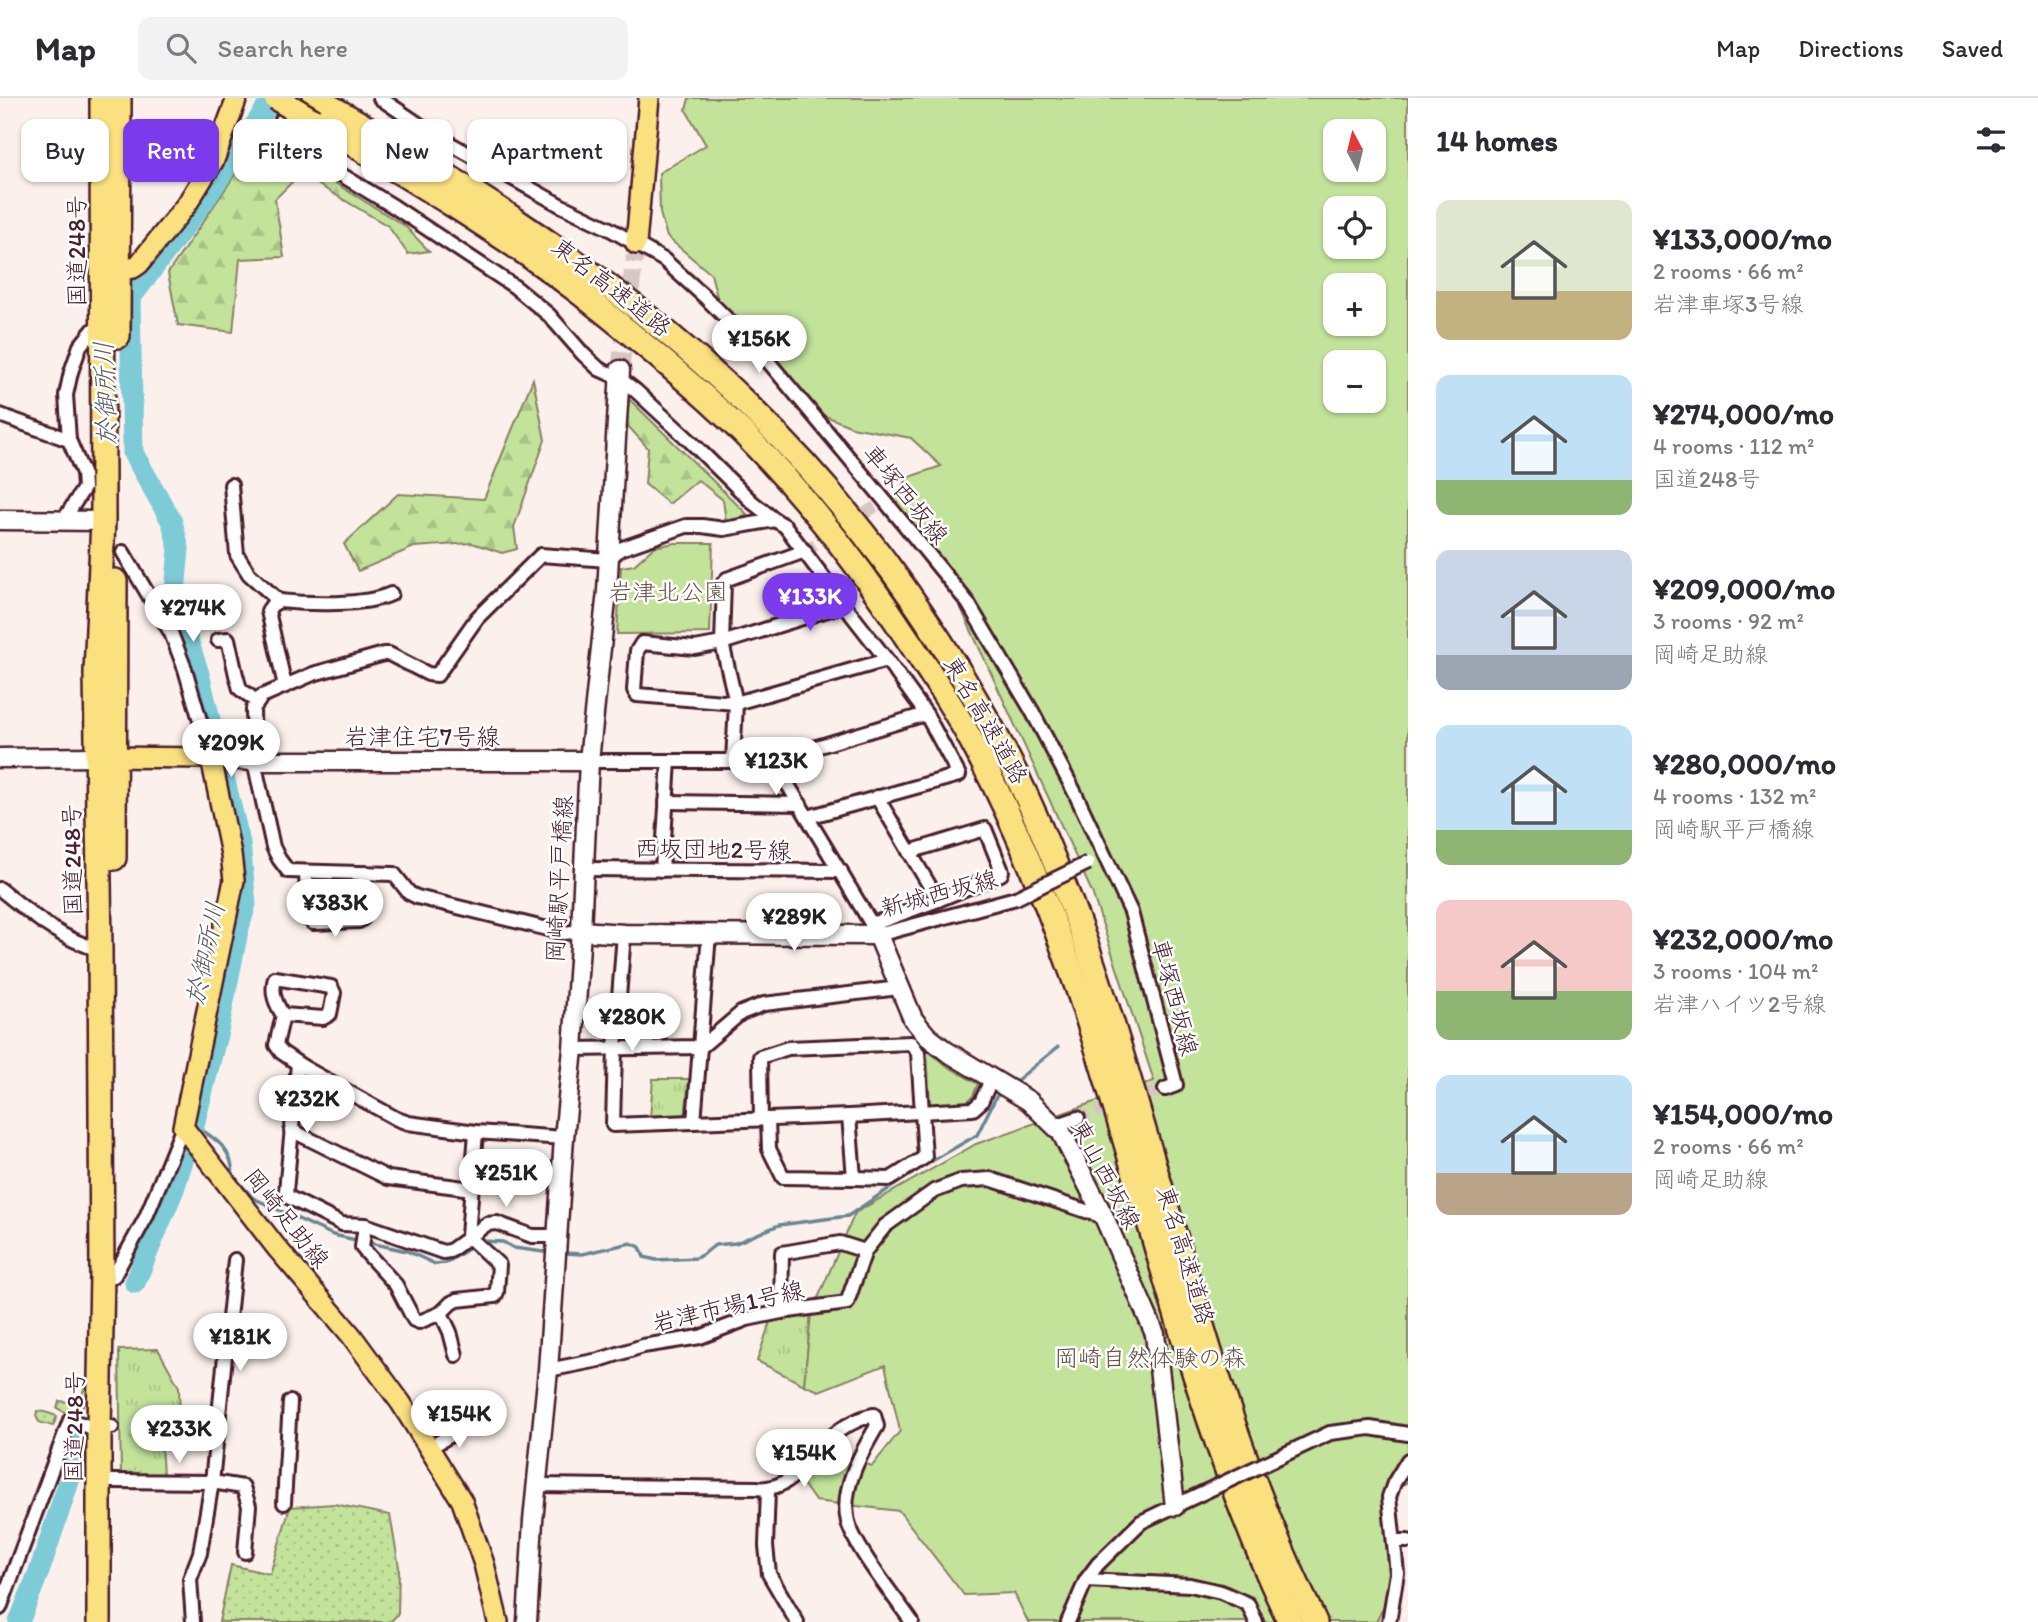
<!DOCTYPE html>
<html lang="en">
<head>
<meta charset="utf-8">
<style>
	body { margin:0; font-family:Itim,"Klee One",sans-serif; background:#f2f2f3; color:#2b2b33; height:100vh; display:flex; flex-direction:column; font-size:26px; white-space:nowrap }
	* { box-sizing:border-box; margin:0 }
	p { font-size:23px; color:#7c7c81 }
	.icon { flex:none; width:38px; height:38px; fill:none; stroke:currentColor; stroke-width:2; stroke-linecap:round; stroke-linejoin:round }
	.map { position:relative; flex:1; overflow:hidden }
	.details { display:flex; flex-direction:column; background:#fff; width:630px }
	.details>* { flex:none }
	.banner { position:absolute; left:21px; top:21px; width:665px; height:63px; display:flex; gap:14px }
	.needle { width:46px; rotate:353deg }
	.buttons { position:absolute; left:1323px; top:21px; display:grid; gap:14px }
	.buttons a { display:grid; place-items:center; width:63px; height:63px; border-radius:14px; background:#fff; box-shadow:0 2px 5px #0004; font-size:35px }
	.price { position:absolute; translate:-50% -60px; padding:0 16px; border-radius:24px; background:#fff; color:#222; font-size:23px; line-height:46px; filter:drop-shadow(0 2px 4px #0008) }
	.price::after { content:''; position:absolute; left:50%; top:42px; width:21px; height:16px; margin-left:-10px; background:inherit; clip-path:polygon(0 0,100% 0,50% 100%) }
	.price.active { background:#7c3aed; color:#fff }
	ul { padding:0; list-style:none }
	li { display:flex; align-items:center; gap:21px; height:175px; padding:0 28px }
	li span { display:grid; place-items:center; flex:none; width:196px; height:140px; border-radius:14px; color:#555 }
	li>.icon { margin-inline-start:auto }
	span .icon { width:84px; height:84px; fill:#fffc; stroke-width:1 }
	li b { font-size:30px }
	h2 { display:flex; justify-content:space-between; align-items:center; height:84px; padding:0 28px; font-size:30px }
	.pill { padding:0 24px; border-radius:14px; background:#fff; box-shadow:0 2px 5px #0004; font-size:24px; line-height:63px }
	.pill.active { background:#7c3aed; color:#fff }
	header { display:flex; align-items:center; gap:42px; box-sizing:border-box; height:98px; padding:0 35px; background:#fff; border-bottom:2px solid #e1e1e2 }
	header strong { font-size:33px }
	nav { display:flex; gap:38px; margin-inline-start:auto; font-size:24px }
	.search { width:490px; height:63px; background:#f2f2f3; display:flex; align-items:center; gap:18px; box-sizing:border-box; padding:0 24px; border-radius:14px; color:#7c7c81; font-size:26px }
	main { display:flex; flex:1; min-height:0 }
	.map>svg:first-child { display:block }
	.grass { fill:url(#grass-tufts); stroke:#868163; stroke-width:2 }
	.forest { fill:url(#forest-firs); stroke:#868163; stroke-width:2 }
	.park { fill:#c3e39b; stroke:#868163; stroke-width:2; fill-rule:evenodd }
	.garden { fill:url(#garden-dots); stroke:#868163; stroke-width:2 }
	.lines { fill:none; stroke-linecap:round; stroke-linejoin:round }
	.stream { stroke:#678692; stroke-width:3.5 }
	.river { stroke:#7bcbd7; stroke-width:21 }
	.street-tunnel { stroke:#d8c6c5; stroke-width:12; stroke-dasharray:12 6; stroke-linecap:butt }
	.secondary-tunnel { stroke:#d8c6c5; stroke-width:18; stroke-dasharray:18 9; stroke-linecap:butt }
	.street-casing { stroke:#4a1f2b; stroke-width:18 }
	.secondary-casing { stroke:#4a1f2b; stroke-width:23 }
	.primary-casing { stroke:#4a1f2b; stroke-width:24 }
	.highway-casing { stroke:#4a1f2b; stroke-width:28 }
	.street { stroke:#fff; stroke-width:12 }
	.secondary { stroke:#fff; stroke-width:18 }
	.primary { stroke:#fbe080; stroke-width:19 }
	.highway { stroke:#fbe080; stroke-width:23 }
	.street-bridge-casing { stroke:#4a1f2b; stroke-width:18; stroke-linecap:butt }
	.highway-bridge-casing { stroke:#4a1f2b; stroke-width:28; stroke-linecap:butt }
	.street-bridge { stroke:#fff; stroke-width:12 }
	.highway-bridge { stroke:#fbe080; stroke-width:23 }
	.labels { text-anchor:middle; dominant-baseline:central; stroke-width:5; stroke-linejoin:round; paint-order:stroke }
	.street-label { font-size:24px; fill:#4a1f2b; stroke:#fff }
	.park-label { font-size:24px; fill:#685047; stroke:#fff }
	.water-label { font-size:26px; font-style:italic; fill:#5b5b67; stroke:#fff }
</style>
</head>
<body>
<header>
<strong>Map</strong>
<div class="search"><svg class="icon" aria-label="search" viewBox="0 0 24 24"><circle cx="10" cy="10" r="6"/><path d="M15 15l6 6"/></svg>Search here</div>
<nav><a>Map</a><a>Directions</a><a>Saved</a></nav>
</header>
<main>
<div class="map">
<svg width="1408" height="1524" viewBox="0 0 1408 1524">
	<defs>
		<pattern id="grass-tufts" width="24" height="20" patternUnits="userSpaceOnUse" patternTransform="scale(1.75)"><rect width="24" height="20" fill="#c3e39b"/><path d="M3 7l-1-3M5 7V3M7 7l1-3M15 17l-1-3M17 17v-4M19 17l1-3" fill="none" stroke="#a9c286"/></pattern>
		<pattern id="forest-firs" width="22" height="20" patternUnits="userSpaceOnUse" patternTransform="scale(1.75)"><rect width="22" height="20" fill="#c3e39b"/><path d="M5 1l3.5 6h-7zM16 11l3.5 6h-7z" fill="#a9c286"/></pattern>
		<pattern id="garden-dots" width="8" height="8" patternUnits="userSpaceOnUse" patternTransform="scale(1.75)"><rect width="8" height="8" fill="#c3e39b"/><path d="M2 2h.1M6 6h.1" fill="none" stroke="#a9c286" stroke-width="1.8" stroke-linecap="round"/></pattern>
	</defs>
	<rect width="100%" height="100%" fill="#fbf0ec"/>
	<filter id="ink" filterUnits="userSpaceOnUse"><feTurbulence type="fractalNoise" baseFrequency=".0143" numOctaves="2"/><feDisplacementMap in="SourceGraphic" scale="14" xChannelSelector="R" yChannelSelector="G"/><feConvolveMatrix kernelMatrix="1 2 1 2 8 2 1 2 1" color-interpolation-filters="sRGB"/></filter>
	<g filter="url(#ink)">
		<!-- grass -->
		<g class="grass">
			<path d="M 653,981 L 689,981 L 685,1020 L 650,1021 Z"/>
			<path d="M 811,1216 L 804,1287 L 757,1263 L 770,1224 Z"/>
			<path d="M 158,1251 L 179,1289 L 180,1321 L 160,1325 L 163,1378 L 121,1377 L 119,1252 Z"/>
		</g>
		<!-- forest -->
		<g class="forest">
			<path d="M 258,43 L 294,60 L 405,128 L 429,153 L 408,156 L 388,128 L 300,76 L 275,101 L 284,159 L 240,161 L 233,234 L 178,227 L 168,175 Z"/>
			<path d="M 533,281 L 545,342 L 514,429 L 517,451 L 502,455 L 472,445 L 414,449 L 358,473 L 344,446 L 398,396 L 484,401 Z"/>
			<path d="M 629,301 L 748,417 L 726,424 L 723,402 L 698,382 L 669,406 L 645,386 L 648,350 L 627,327 Z"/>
		</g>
		<!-- park -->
		<g class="park">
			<path d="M 689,0 L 1408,0 L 1408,1384 L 1395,1390 L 1401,1475 L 1376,1524 L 1028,1524 L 1014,1495 L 964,1497 L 899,1413 L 815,1403 L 796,1376 L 822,1351 L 872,1368 L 900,1333 L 885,1267 L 819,1293 L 804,1287 L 811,1216 L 855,1115 L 976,1046 L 1154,983 L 1092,794 L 947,480 L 887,410 L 909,379 L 941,368 L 911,340 L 852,329 L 811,312 L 762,267 L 723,221 L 711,176 L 667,139 L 660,115 L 659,75 L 706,47 L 686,12 ZM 1335,33 L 1374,33 L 1374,72 L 1335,72 ZM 1335,110 L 1374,110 L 1374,149 L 1335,149 ZM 1335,187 L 1374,187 L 1374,226 L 1335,226 ZM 1335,264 L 1374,264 L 1374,303 L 1335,303 Z"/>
			<path d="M 675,445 L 713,445 L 710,535 L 617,536 L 621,469 L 634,467 L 654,449 Z"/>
			<path d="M 927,952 L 947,968 L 978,986 L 973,998 L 966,1005 L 930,1007 Z"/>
		</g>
		<!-- garden -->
		<g class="garden">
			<path d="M 90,1274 L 89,1292 L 81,1313 L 66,1315 L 57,1310 L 59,1303 L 79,1305 Z"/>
			<path d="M 37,1313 L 45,1314 L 57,1318 L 53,1328 L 39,1324 L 36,1318 Z"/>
			<path d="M 334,1406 L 390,1417 L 399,1469 L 398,1516 L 390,1524 L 219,1524 L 231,1467 L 270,1476 L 290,1409 Z"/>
		</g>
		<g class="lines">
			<!-- stream -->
			<g class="stream">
				<path d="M 1011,987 L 1058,949"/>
				<path d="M 194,1027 C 215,1040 233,1051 233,1078 L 253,1100 L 333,1137 L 407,1153 L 435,1166 L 446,1165 L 481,1143 L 503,1144 L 514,1150 L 551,1155"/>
				<path d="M 563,1155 L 582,1156 L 631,1145 L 640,1149 L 644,1159 L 656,1162 L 696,1160 L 705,1155 L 715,1147 L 736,1145 L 779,1127 L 848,1118 L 920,1070 L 977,1037 L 996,999 L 1002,994"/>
			</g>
			<!-- river -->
			<g class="river">
				<path d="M 135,1185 L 174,1091 L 194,1027 L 218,933 L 238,833 L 246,806 L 240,745 L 199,576 L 181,521 L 175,493 L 179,451 L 172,424 L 133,355 L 130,201 L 206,100 L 273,0"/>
				<path d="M 19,1524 L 40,1471 L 84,1338"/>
			</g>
			<!-- street-tunnel -->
			<g class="street-tunnel">
				<path d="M 850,425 L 878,407"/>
				<path d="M 805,453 L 834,435"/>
				<path d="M 1078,1020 L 1165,991"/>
			</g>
			<!-- secondary-tunnel -->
			<path class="secondary-tunnel" d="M 620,272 L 635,158"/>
			<!-- street casing -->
			<g class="street-casing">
				<g id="street">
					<path d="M 380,0 L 433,36 L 560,107 L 608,130 L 664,162 L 705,199 L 762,256 L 885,403 L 968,505 L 1032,613 L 1075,695 L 1131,814 L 1176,987 L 1165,991"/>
					<path d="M 291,6 L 282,22 L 282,41 L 393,108 L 515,189 L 549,217 L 583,256 L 599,271 L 619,280 L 636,293 L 688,341 L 752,404 L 775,422"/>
					<path d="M 0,317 L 69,342"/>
					<path d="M 231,387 L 237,457 L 249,476 L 279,503 L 272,507 L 268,513 L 285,588"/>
					<path d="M 63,423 L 84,390 L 83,375 L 69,342 L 66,297 L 71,274 L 80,248 L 94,231"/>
					<path d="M 123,454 L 171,535 L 185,571 L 211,660"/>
					<path d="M 279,503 C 308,506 365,508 391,496"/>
					<path d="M 218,542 L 228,541 L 236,577 L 240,591 L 258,604"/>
					<path d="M 773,662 L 878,837 L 1016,800"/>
					<path d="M 589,663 L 733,663 L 773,662 L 926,616"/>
					<path d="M 733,663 L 736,605 L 722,545 L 724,484 L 727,481 L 805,453"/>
					<path d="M 666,704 L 800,706"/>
					<path d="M 808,719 L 959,677 L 926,616 L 887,562 L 844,507 L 722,545 L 695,550 L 642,545 L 637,553 L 634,592 L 637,597 L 736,605 L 887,562"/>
					<path d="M 909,754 L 985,731 L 1002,773 L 1001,776 L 938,802"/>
					<path d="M 584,771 L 841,773"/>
					<path d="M 662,772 L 669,663"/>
					<path d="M 306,775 L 308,820 L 313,825 L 359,823 L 363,820 L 365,775"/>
					<path d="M 0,791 C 34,818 58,840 100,852"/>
					<path d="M 873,826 L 938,802 L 877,699"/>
					<path d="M 581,833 L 564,835 L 417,799 L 409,795 L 394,776 L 288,773 L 279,761 L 273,749 L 254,663 L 253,611 L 262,598 L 313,576 L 384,556 L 389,556 L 428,576 L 437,577 L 477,520 L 541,457 L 608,462 L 620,451 L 686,428 L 702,428 L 724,431 L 775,422 L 785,428 L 844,507"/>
					<path d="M 624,836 L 615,950 L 613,1027 L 849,1018 L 973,1011 L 981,1004 L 992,980"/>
					<path d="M 283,917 L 323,920 L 330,916 L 334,895 L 331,889 L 275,880 C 271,894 275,905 283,917 L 276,947 L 281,954 L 303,969"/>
					<path d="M 573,951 L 701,949 L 741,915 L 764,906 L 899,890"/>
					<path d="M 761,1021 L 760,959 L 788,950 L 911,945 L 918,955 L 925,1059 L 890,1081 L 854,1080 L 849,1018"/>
					<path d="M 768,1021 L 769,1051 L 783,1079 L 854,1080"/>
					<path d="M 694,1024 L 709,836"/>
					<path d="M 1055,1028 L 1078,1020"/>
					<path d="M 291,1032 L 388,1080 L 472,1091"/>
					<path d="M 365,1127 L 362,1149 L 364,1152 L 396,1187 L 414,1222 L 419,1224 L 441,1215 L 451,1205 L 457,1202 L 495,1198 L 497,1194 L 499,1167 L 468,1138"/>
					<path d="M 468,1138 L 476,1034"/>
					<path d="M 557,1138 L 532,1138 L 497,1125 L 487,1126 L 450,1153 L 443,1154 L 365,1127 L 342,1126 L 288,1099 L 286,1093 L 298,966 L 397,1021 L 408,1025 L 476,1034 L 564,1040"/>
					<path d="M 114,1178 L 146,1119 L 183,1029"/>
					<path d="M 781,1214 L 782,1155 L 840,1145 L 865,1153"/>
					<path d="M 441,1215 L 450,1234 L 456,1257"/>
					<path d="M 548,1272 L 599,1262 L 643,1248 L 700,1239 L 747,1221 L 781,1214 L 847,1205 L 865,1153 L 885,1128 L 934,1093 L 961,1083 L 990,1081 L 1104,1119"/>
					<path d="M 429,1350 L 449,1338 L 452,1316 L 465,1315"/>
					<path d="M 1279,1359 L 1330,1335 L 1370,1330 L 1408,1336"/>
					<path d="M 112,1383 L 212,1384 L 243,1389 L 249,1408 L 245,1454"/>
					<path d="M 538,1387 L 756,1390 C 792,1395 811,1356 835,1336 C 844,1328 862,1319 874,1317 L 877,1328 C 861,1355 840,1391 848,1424 C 856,1452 894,1498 912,1524"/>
					<path d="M 768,1392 L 766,1448 L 769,1476 L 797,1524"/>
					<path d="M 284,1405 L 290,1304"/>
					<path d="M 1394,1443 L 1408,1443"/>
					<path d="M 1086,1482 L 1190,1487 L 1221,1494 L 1248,1506 L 1256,1524"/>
					<path d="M 0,1510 L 70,1322 L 93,1330 L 112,1329"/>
					<path d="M 193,1524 L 190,1481 L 200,1455 L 212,1384 L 235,1162"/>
					<path d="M 1068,1524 L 1086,1482 L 1098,1466 L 1141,1424 L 1215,1389"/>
					<path d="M 1389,1524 L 1397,1475 L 1389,1399 L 1394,1385 L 1408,1362"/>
				</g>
			</g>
			<!-- secondary casing -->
			<g class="secondary-casing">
				<g id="secondary">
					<path d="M 0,422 L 103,423"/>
					<path d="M 0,660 L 97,659"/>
					<path d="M 211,660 L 254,663 L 589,663"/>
					<path d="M 581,833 L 624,836 L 878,837 L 913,921 L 927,938 L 946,953 L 1029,1003 L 1061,1034 L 1104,1119 L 1155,1236 L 1175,1408"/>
					<path d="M 527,1524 L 533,1423 L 548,1272 L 564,1040 L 573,951 L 581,833 L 589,663 L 607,493 L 620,272"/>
				</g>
			</g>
			<!-- primary casing -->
			<g class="primary-casing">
				<g id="primary">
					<path d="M 636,146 L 649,0"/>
					<path d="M 105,174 L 133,170 L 139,166 L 187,106 L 214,62 L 237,0"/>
					<path d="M 100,659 L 211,660 L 231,756 L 234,782 L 183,1029 L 276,1149 L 351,1237 L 401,1305 L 462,1403 L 484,1466 L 498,1524"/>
				</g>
			</g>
			<!-- highway casing -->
			<g class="highway-casing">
				<g id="highway">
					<path d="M 315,0 C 450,76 583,160 699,262 C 818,366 917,493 993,632 C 1028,695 1056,764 1081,832 C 1110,912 1133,995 1157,1077 C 1190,1187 1222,1304 1265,1411 C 1280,1449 1297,1487 1315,1524"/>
					<path d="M 314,23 C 405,77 497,131 580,195 C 636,239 692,285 743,335 C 806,398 862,471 911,546 C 935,582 959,618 979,657 C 1018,731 1049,809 1077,889 C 1149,1100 1193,1322 1290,1524"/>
					<path d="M 118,238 L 119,0"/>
					<path d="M 114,760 L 115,483"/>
					<path d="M 99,1524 L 99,1330 L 102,1176 L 100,852 L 96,574 L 103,423 L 102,0"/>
				</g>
			</g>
			<!-- street -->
			<use href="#street" class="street"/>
			<!-- secondary -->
			<use href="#secondary" class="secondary"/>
			<!-- primary -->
			<use href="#primary" class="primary"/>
			<!-- highway -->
			<use href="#highway" class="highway"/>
			<!-- street-bridge casing -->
			<g class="street-bridge-casing">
				<g id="street-bridge">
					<path d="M 1016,800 L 1088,765"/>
					<path d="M 1215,1389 L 1279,1359"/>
				</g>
			</g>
			<!-- highway-bridge casing -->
			<g class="highway-bridge-casing">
				<path id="highway-bridge" d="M 276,0 L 314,23"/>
			</g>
			<!-- street-bridge -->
			<use href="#street-bridge" class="street-bridge"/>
			<!-- highway-bridge -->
			<use href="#highway-bridge" class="highway-bridge"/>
		</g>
	</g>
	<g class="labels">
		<!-- street labels -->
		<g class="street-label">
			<text transform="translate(76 153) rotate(-90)">国道248号</text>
			<text transform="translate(612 189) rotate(38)">東名高速道路</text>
			<text transform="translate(906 396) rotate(51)">車塚西坂線</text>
			<text transform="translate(986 622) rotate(60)">東名高速道路</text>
			<text x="422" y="638">岩津住宅7号線</text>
			<text transform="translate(713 751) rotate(1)">西坂団地2号線</text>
			<text transform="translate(72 762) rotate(-91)">国道248号</text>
			<text transform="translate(559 781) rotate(-87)">岡崎駅平戸橋線</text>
			<text transform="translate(939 795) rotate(-15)">新城西坂線</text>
			<text transform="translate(1175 899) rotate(75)">車塚西坂線</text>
			<text transform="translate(1106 1076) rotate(62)">東山西坂線</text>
			<text transform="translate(287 1120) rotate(51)">岡崎足助線</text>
			<text transform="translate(1186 1157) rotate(73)">東名高速道路</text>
			<text transform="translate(728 1208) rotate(-13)">岩津市場1号線</text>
			<text transform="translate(74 1329) rotate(-89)">国道248号</text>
		</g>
		<!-- park labels -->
		<g class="park-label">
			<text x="668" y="493">岩津北公園</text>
			<text x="1150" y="1259">岡崎自然体験の森</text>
		</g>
		<!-- water labels -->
		<g class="water-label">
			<text transform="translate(105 295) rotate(-92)">於御所川</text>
			<text transform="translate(205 855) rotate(-78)">於御所川</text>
		</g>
	</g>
</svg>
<div class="buttons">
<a><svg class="needle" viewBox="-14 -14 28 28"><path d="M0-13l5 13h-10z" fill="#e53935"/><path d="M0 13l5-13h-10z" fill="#7c7c81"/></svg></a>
<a><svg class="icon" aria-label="locate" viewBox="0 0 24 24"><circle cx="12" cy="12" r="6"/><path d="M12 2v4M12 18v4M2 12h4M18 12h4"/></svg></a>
<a>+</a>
<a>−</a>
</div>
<b class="price" style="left:759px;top:277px">¥156K</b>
<b class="price active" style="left:810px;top:535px">¥133K</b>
<b class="price" style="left:193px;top:546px">¥274K</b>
<b class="price" style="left:231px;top:681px">¥209K</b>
<b class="price" style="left:776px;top:699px">¥123K</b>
<b class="price" style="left:335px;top:841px">¥383K</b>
<b class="price" style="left:794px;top:855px">¥289K</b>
<b class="price" style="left:632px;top:955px">¥280K</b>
<b class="price" style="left:307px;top:1037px">¥232K</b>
<b class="price" style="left:506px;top:1111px">¥251K</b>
<b class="price" style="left:240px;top:1275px">¥181K</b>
<b class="price" style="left:459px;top:1352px">¥154K</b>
<b class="price" style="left:179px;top:1367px">¥233K</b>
<b class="price" style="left:804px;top:1391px">¥154K</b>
<div class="banner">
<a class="pill">Buy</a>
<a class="pill active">Rent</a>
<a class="pill">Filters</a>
<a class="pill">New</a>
<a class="pill">Apartment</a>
</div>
</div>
<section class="details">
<h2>14 homes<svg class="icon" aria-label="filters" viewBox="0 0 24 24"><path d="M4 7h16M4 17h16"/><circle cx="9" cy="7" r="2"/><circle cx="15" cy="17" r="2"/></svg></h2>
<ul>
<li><span style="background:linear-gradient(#dfe7d0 65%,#c2b280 0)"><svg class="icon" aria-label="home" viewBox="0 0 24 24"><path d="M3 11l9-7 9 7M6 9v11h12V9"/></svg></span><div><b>¥133,000/mo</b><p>2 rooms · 66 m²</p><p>岩津車塚3号線</p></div></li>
<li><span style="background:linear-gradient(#bfe0f5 75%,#8fb573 0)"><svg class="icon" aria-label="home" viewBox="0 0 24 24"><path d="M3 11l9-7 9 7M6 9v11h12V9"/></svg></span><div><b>¥274,000/mo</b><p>4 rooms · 112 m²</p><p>国道248号</p></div></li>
<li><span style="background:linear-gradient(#c9d6e8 75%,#9aa5b1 0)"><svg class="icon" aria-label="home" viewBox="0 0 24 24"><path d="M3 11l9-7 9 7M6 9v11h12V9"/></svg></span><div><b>¥209,000/mo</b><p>3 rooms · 92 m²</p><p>岡崎足助線</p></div></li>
<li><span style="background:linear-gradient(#bfe0f5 75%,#8fb573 0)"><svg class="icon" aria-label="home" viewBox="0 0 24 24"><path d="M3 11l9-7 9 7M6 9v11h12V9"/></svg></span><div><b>¥280,000/mo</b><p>4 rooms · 132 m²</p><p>岡崎駅平戸橋線</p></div></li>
<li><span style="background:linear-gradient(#f6c9c9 65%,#8fb573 0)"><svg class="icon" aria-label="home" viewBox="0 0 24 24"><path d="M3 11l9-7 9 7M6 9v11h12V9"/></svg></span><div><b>¥232,000/mo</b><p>3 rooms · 104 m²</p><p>岩津ハイツ2号線</p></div></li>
<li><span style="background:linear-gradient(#bfe0f5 70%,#b9a48a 0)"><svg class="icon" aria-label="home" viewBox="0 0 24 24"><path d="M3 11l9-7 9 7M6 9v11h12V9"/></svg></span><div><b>¥154,000/mo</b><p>2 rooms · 66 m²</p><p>岡崎足助線</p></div></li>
</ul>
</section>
</main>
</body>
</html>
